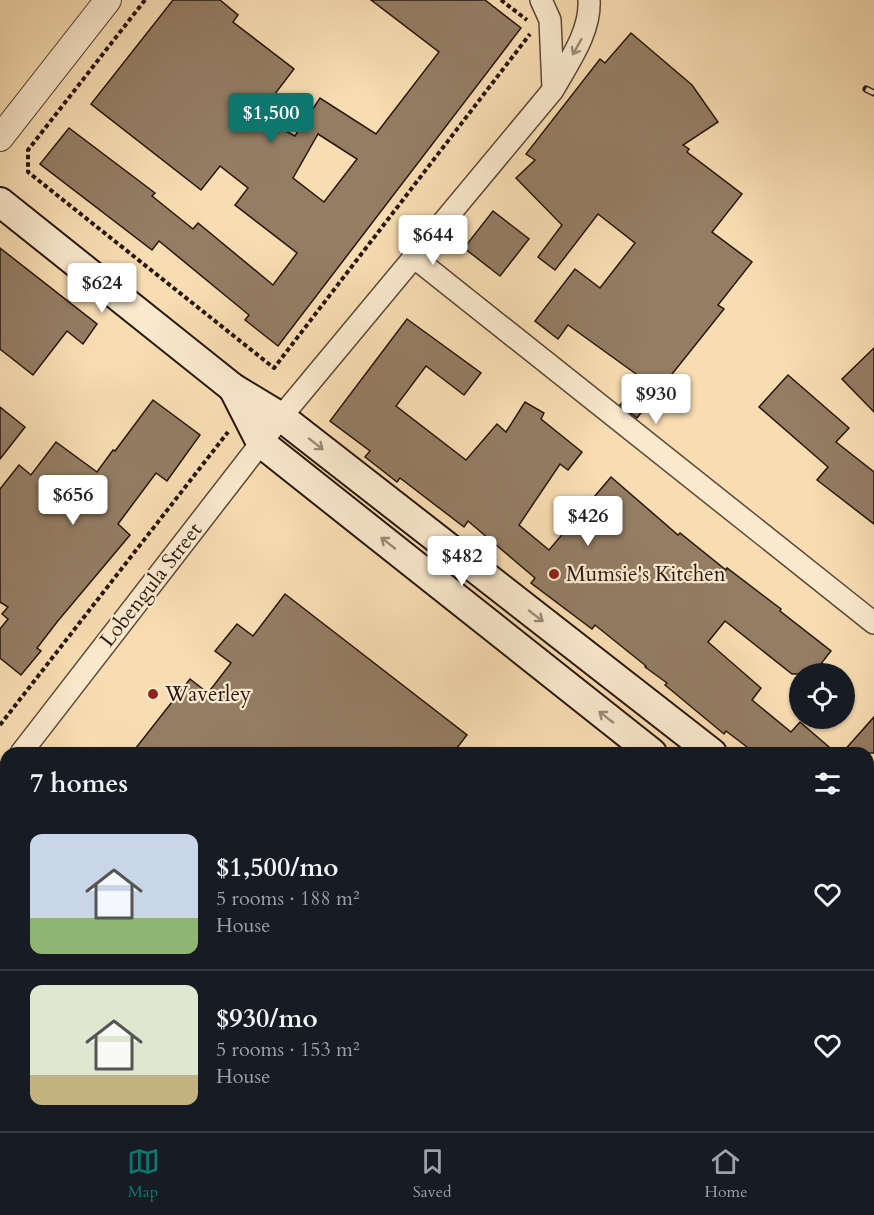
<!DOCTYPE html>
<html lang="en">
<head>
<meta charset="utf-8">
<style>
	body { margin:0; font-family:Cardo,serif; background:#20242c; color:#f1f3f6; height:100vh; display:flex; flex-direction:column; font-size:22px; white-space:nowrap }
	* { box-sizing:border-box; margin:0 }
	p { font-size:20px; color:#9ea1a6 }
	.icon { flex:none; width:33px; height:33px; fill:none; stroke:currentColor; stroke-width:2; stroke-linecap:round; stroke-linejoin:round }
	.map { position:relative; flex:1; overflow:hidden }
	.sheet { position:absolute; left:0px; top:747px; width:874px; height:384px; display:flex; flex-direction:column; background:#171b24; border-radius:18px 18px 0 0; box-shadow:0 2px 4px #0004 }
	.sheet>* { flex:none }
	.controls { position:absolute; left:789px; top:663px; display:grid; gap:12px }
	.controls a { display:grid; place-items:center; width:66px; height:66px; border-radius:50%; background:#171b24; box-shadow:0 2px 4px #0004; font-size:30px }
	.price { position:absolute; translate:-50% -51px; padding:0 14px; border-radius:6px; background:#fff; color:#222; font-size:20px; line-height:39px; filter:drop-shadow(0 2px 3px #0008) }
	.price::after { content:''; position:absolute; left:50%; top:36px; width:18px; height:14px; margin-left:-9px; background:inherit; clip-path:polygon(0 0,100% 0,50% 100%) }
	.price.on { background:#0f766e; color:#fff }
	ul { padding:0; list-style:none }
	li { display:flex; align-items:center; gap:18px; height:150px; padding:0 30px }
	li+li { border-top:2px solid #363941 }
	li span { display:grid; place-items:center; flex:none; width:168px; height:120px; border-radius:12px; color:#555 }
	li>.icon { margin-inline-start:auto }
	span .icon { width:72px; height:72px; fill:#fffc; stroke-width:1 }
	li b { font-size:26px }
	h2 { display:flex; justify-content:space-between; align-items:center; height:72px; padding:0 30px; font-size:26px }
	.tabs { display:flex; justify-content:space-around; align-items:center; height:84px; border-top:2px solid #363941; background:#171b24; font-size:16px; color:#9ea1a6 }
	.tabs a { display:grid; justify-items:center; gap:3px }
	.tabs .on { color:#0f766e }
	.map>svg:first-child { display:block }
	.water { fill:#b1997a; stroke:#7a654f; stroke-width:1.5 }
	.building { fill:#947d63; stroke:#27160e; stroke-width:1.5; fill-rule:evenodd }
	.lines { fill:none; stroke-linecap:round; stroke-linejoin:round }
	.minor-casing { stroke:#5b4837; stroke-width:24 }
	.tertiary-casing { stroke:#5b4837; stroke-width:28 }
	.secondary-casing { stroke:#27160e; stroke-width:32 }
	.path { stroke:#27160e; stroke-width:4; stroke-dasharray:4.5 3; stroke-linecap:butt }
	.minor { stroke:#fae9cd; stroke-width:21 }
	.tertiary { stroke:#fae9cd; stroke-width:26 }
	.secondary { stroke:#fae9cd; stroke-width:28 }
	.rail-casing { stroke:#27160e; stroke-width:7 }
	.rail { stroke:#fae9cd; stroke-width:4.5; stroke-dasharray:14; stroke-linecap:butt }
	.oneway { stroke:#9b8a77 }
	.poi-dot { fill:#8f2418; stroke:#fae9cd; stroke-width:2 }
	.labels { text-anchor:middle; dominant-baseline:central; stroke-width:4.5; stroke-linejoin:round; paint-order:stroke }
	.poi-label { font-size:21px; fill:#27160e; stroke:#fae9cd; text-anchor:start }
	.street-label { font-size:21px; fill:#27160e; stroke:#fae9cd }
</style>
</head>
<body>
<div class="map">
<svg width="874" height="1131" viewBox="0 0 874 1131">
	<rect width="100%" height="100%" fill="#f8ddb2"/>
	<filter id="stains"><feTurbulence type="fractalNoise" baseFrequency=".00333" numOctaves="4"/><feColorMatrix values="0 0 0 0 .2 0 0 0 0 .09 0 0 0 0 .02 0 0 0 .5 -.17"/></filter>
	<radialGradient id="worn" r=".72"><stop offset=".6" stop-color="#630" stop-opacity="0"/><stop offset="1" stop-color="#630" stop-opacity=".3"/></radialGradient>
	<!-- water -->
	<path class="water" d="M 439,1125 L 599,1125 L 606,1131 L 437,1131 Z"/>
	<!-- building -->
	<g class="building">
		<path d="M 173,0 L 220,0 L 238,15 L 233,22 L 294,69 L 258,116 L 295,136 L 320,98 L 376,134 L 439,52 L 371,0 L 485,0 L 521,28 L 278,346 L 245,320 L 249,315 L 159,241 L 152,250 L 40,164 L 69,128 L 155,193 L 152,196 L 193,229 L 198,223 L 273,285 L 297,253 L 235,205 L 248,188 L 220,166 L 201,190 L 91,104 ZM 318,134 L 357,159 L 324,202 L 293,178 Z"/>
		<path d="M 631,33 L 692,85 L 718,122 L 683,145 L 689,149 L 687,152 L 742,194 L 712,232 L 752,262 L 718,305 L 724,309 L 637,418 L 620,405 L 643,379 L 568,325 L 558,339 L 535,321 L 575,269 L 600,288 L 635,243 L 598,214 L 555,270 L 538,257 L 562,225 L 516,178 L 535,160 L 526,154 L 600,59 L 605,63 Z"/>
		<path d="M 493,211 L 529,239 L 500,276 L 464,248 Z"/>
		<path d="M 0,248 L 97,324 L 83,344 L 67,331 L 33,375 L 0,349 Z"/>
		<path d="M 407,319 L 481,373 L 464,395 L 426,366 L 396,406 L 466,460 L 497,424 L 506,432 L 525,402 L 544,413 L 541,419 L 582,452 L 568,470 L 560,464 L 519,525 L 549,550 L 611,477 L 678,535 L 680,533 L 726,570 L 727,568 L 781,609 L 780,611 L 831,651 L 813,674 L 792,674 L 725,621 L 708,642 L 761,688 L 752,700 L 791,732 L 800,722 L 836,753 L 755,753 L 726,731 L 724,734 L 665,685 L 667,683 L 645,667 L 646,666 L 595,625 L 592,629 L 531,583 L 535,578 L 468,521 L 464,527 L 400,478 L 397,482 L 365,457 L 370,451 L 330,421 Z"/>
		<path d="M 874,348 L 874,412 L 842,379 Z"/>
		<path d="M 788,375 L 849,428 L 836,442 L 874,472 L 874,524 L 817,480 L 828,467 L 759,407 Z"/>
		<path d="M 153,400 L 200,435 L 167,481 L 156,473 L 118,524 L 130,535 L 57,622 L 37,648 L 41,651 L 21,675 L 0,658 L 0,629 L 8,619 L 2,614 L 8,607 L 0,602 L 0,489 L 19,465 L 31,475 L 56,442 L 97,472 L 113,450 L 115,451 Z"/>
		<path d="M 0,407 L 25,427 L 0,459 Z"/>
		<path d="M 285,594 L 467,735 L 453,753 L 132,753 L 190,679 L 208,693 L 231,663 L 215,651 L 237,624 L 253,636 Z"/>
		<path d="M 874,717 L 874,753 L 842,753 Z"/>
	</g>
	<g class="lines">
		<!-- minor casing -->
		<g class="minor-casing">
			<g id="minor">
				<path d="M 541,0 L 550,20 L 553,89"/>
				<path d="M 415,258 L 874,623"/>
				<path d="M 21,753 L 281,417 L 553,90 C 568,63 591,32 589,0"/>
				<path d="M 0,780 L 6,772"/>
			</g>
		</g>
		<!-- tertiary casing -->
		<g class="tertiary-casing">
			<path id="tertiary" d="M 0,138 L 108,0"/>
		</g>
		<!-- secondary casing -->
		<g class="secondary-casing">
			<g id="secondary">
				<path d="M 0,202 L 233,388 L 281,417 L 712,753"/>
				<path d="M 233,388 L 261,443 L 652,753"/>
				<path d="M 868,873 L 874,878"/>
				<path d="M 868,922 L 874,926"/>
			</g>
		</g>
		<!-- path -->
		<g class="path">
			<path d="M 145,0 L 28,150 L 28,172 L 274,368 L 530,34"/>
			<path d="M 501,0 L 527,20"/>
			<path d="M 0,725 L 228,432"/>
		</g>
		<!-- minor -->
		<use href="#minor" class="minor"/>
		<!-- tertiary -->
		<use href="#tertiary" class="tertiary"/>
		<!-- secondary -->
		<use href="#secondary" class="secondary"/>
		<!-- rail casing -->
		<g class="rail-casing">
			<path id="rail" d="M 866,89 L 874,93"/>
		</g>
		<!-- rail -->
		<use href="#rail" class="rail"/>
	</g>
	<!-- one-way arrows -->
	<defs><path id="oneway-shaft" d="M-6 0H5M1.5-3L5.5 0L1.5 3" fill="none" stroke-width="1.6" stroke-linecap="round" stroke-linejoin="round" transform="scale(1.5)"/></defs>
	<g class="oneway">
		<use href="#oneway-shaft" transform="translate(577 47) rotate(119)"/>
		<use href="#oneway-shaft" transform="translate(316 444) rotate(38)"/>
		<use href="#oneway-shaft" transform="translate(388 543) rotate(-142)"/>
		<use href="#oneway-shaft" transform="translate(536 616) rotate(38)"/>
		<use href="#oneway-shaft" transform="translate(606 717) rotate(-142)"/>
	</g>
	<!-- markers -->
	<g class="poi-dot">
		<circle cx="554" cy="574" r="6"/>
		<circle cx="153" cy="694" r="6"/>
	</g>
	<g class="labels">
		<!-- poi labels -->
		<g class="poi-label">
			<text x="566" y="574">Mumsie's Kitchen</text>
			<text x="165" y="694">Waverley</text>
		</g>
		<!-- street labels -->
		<g class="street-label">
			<text transform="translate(151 585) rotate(-52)">Lobengula Street</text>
		</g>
	</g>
	<rect width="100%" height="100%" filter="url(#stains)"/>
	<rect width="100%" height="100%" fill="url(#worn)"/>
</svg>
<div class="controls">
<a><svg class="icon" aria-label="locate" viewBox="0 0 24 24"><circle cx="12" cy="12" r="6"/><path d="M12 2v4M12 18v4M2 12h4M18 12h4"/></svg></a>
</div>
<b class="price on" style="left:271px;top:144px">$1,500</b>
<b class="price" style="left:433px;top:266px">$644</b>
<b class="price" style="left:102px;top:314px">$624</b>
<b class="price" style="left:656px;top:425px">$930</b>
<b class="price" style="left:73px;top:526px">$656</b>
<b class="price" style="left:588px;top:547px">$426</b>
<b class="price" style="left:462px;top:587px">$482</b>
<section class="sheet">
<h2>7 homes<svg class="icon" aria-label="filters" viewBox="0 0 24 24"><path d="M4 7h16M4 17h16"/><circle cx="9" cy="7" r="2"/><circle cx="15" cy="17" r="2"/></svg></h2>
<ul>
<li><span style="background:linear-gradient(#c9d6e8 70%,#8fb573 0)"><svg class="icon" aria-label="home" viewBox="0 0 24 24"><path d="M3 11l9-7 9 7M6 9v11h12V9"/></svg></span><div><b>$1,500/mo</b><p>5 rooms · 188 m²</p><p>House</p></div><svg class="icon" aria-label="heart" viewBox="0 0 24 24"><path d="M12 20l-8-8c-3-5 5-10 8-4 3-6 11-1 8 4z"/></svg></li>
<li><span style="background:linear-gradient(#dfe7d0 75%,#c2b280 0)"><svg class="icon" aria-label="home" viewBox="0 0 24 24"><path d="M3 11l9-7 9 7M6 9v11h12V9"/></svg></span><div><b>$930/mo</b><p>5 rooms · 153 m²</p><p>House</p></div><svg class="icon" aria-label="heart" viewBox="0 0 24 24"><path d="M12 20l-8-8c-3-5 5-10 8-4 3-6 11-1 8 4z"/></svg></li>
</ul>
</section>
</div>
<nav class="tabs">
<a class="on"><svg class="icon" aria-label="map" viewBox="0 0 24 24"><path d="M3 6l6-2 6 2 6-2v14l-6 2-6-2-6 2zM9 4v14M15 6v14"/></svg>Map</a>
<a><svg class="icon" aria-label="saved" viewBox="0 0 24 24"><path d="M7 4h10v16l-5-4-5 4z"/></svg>Saved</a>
<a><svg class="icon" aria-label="home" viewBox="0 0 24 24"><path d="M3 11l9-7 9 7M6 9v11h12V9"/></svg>Home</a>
</nav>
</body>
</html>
